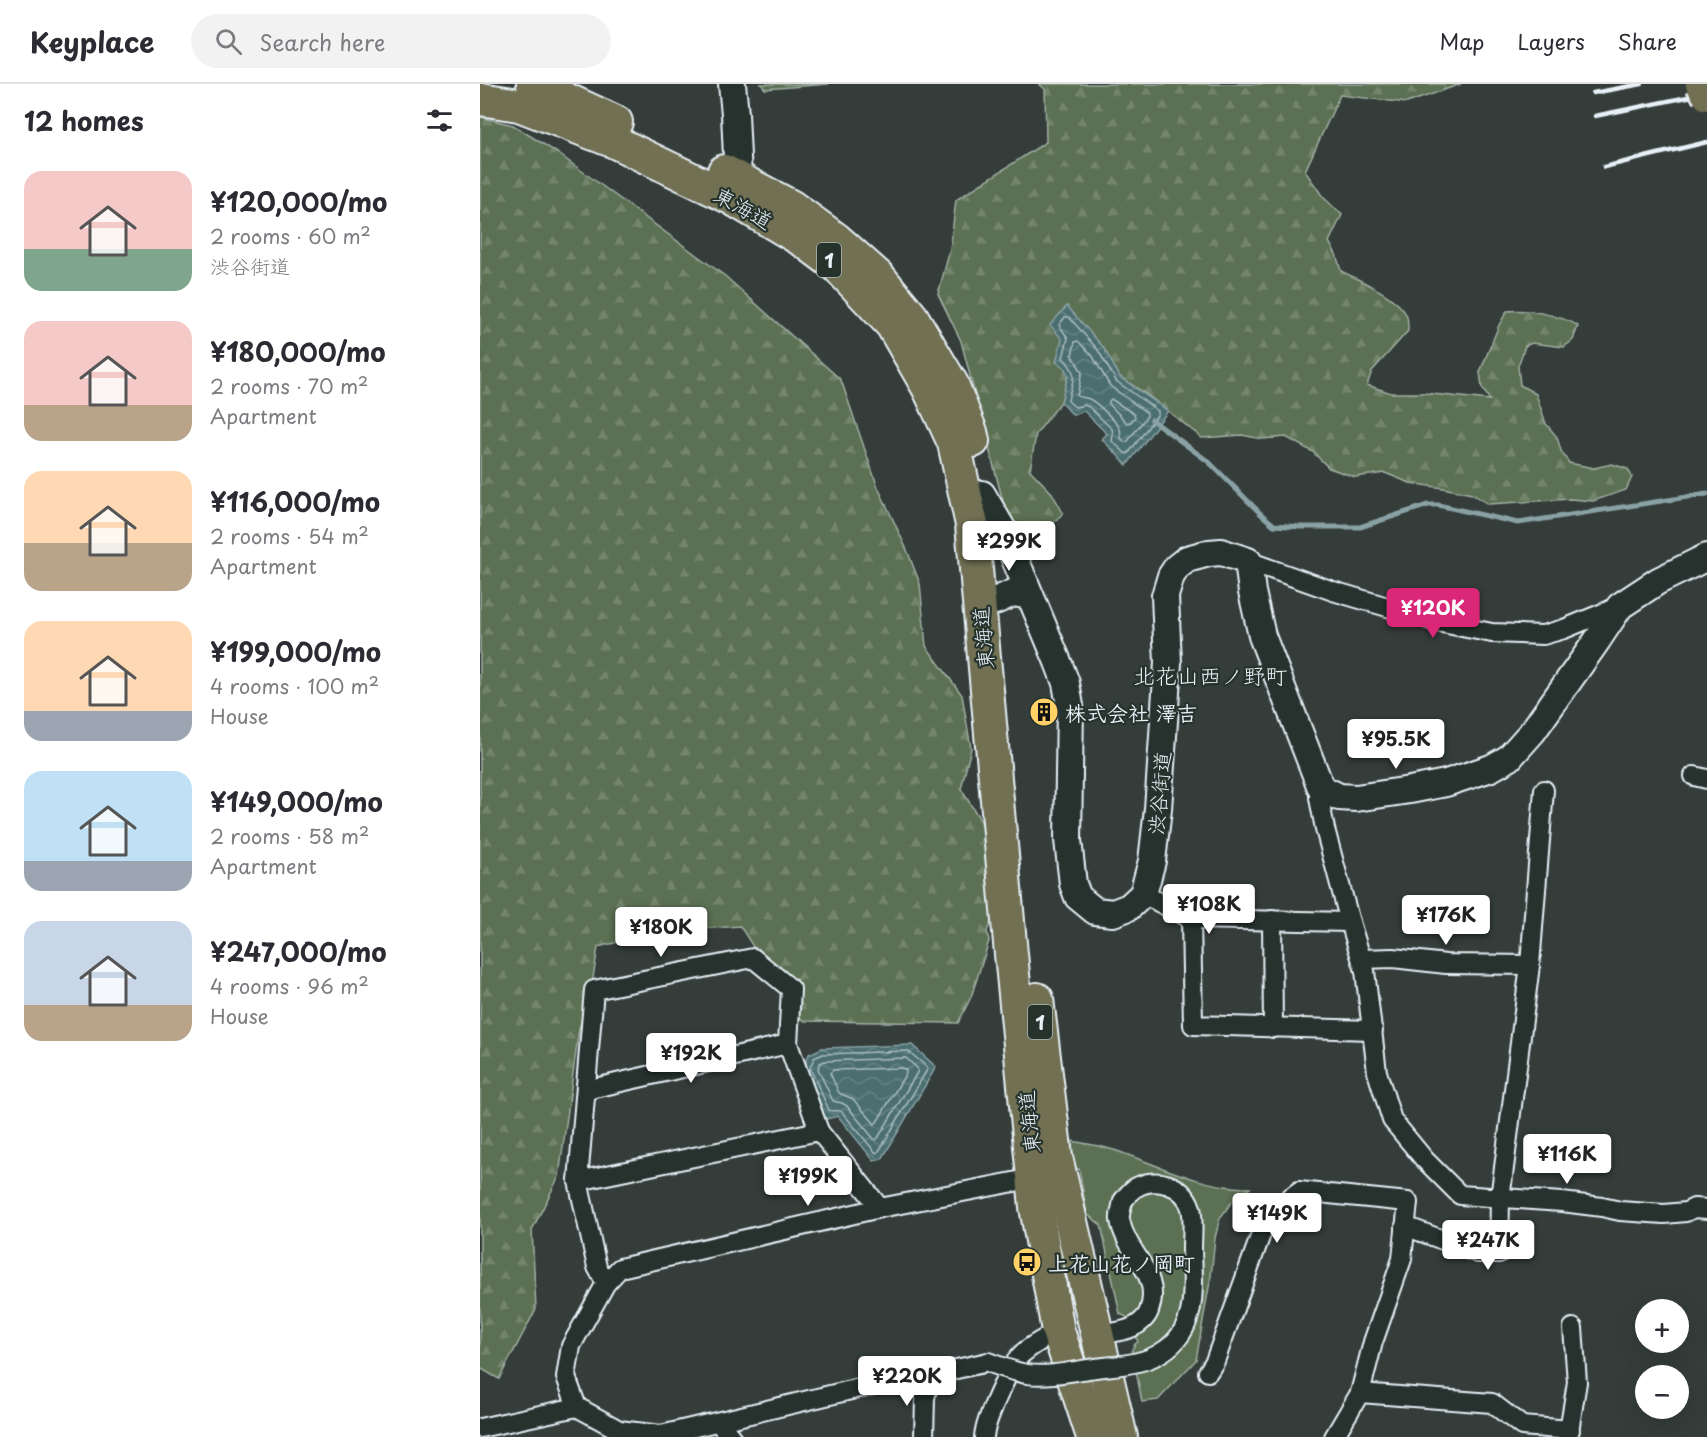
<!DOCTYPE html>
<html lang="en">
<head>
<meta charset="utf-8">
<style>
	body { margin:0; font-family:"Playpen Sans","Klee One",sans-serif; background:#f2f2f3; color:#2b2b33; height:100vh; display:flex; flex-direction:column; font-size:22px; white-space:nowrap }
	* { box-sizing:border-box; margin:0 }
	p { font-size:20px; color:#7c7c81 }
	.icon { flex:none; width:33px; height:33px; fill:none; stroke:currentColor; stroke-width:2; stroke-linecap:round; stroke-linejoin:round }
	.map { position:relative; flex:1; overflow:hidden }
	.drawer { display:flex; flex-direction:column; background:#fff; width:480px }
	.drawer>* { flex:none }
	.fabs { position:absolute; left:1155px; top:1215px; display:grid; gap:12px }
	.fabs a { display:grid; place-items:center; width:54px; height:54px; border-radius:50%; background:#fff; box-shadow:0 6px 24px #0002; font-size:30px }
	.price { position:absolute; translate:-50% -51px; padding:0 14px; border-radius:6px; background:#fff; color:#222; font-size:20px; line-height:39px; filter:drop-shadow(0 2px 3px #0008) }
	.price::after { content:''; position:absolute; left:50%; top:36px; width:18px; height:14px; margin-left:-9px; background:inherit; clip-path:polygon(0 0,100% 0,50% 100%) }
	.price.current { background:#db2777; color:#fff }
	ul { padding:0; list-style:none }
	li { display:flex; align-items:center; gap:18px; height:150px; padding:0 24px }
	li span { display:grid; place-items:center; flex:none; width:168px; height:120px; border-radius:18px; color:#555 }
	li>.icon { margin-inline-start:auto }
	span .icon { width:72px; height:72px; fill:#fffc; stroke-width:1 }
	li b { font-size:26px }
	h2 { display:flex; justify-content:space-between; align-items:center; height:72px; padding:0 24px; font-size:26px }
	header { display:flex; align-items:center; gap:36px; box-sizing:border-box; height:84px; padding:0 30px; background:#fff; border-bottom:2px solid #e1e1e2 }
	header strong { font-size:28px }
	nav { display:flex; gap:33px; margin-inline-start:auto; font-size:21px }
	.search { width:420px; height:54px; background:#f2f2f3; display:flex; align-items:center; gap:15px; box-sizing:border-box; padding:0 21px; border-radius:33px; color:#7c7c81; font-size:22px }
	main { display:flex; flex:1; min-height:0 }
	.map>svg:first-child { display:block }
	.grass { fill:#5c7052; stroke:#a2b0a5; stroke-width:1.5 }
	.forest { fill:url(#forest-firs); stroke:#a2b0a5; stroke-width:1.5 }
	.water { fill:url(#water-waves); stroke:#8aa2a6; stroke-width:1.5 }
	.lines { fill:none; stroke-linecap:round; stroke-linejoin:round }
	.shore { stroke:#a9bdc2; stroke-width:1.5 }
	.stream { stroke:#8aa2a6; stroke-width:5 }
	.street-casing { stroke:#e8f1f8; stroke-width:22 }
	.secondary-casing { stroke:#e8f1f8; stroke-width:30 }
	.highway-casing { stroke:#e8f1f8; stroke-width:36 }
	.street { stroke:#26332d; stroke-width:18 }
	.secondary { stroke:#26332d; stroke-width:26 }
	.highway { stroke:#716f52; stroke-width:32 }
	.rail { stroke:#e8f1f8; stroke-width:4.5 }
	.street-bridge-casing { stroke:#e8f1f8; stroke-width:22; stroke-linecap:butt }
	.primary-bridge-casing { stroke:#e8f1f8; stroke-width:33; stroke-linecap:butt }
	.street-bridge { stroke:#26332d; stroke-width:18 }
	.primary-bridge { stroke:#716f52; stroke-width:28 }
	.labels { text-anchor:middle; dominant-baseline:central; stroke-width:4.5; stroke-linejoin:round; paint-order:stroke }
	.shield { fill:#26332d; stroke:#aeb8bb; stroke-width:1.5 }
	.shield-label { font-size:20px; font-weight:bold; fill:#e8f1f8 }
	.street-label { font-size:21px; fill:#e8f1f8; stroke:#26332d }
	.poi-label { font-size:21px; font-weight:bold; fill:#e8f1f8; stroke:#26332d; text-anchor:start }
	.neighbourhood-label { font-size:22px; fill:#e8f1f8; stroke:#26332d }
</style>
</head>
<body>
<header>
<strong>Keyplace</strong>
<div class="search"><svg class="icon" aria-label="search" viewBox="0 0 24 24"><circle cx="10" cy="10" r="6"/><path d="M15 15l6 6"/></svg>Search here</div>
<nav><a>Map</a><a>Layers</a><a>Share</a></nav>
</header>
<main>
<section class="drawer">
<h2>12 homes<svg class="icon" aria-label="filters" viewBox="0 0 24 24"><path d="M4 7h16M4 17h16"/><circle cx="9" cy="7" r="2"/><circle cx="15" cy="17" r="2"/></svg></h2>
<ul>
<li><span style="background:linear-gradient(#f6c9c9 65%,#7fa58c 0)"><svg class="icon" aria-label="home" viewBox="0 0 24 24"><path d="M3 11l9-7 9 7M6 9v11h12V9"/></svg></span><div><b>¥120,000/mo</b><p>2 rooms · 60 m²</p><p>渋谷街道</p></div></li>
<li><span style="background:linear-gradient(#f6c9c9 70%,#b9a48a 0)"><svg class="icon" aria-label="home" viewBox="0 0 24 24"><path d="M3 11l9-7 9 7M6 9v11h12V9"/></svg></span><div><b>¥180,000/mo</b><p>2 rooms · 70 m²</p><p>Apartment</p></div></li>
<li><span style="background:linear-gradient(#ffd9b3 60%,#b9a48a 0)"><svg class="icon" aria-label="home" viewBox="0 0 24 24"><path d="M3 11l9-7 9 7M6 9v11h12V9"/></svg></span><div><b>¥116,000/mo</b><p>2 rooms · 54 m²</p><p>Apartment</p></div></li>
<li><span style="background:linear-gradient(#ffd9b3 75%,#9aa5b1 0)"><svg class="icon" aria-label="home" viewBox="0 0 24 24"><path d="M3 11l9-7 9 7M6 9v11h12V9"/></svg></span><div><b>¥199,000/mo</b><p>4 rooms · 100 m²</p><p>House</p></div></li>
<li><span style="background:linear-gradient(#bfe0f5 75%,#9aa5b1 0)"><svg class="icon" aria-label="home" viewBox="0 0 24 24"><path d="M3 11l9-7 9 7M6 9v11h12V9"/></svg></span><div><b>¥149,000/mo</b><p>2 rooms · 58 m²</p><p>Apartment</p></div></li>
<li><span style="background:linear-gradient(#c9d6e8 70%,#b9a48a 0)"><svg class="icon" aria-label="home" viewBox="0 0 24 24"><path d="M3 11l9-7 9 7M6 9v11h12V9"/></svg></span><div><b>¥247,000/mo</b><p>4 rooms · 96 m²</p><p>House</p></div></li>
</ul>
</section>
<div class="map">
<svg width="1227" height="1353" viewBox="0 0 1227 1353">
	<defs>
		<pattern id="forest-firs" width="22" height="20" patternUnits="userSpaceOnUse" patternTransform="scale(1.5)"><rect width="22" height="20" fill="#5c7052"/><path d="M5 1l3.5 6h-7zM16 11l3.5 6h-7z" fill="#73856c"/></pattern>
		<pattern id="water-waves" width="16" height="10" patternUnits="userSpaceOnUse" patternTransform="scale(1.5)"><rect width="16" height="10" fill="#4b6e70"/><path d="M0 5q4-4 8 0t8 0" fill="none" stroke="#658385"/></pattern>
	</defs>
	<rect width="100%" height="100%" fill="#343d3a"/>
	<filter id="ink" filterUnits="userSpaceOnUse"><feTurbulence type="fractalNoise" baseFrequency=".0167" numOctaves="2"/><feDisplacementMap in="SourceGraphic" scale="12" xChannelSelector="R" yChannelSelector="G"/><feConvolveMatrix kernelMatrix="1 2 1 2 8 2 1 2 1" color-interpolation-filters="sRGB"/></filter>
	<g filter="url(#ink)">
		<!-- grass -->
		<path class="grass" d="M 592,1057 C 607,1060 623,1062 637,1067 C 680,1082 723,1104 770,1104 L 751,1119 L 740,1134 L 735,1154 L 731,1192 L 716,1276 L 678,1316 L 662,1318 L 652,1266 L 655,1260 L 658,1258 L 649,1234 L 640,1230 L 621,1141 L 607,1130 L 599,1085 L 593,1084 Z"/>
		<!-- forest -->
		<g class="forest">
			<path d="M 281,0 L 349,0 L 285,5 Z"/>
			<path d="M 559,0 L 981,0 L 927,19 L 860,11 L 825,87 L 843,113 L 862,131 L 849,158 L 856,170 L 861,187 C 878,195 921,214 927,233 C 928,237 928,243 928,247 L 892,287 L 887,301 L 911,309 L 943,309 L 1010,316 L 1002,304 L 1000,288 L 1019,241 L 1027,227 C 1047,225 1082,231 1098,242 L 1093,256 L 1084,263 L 1052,259 L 1045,262 L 1038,282 L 1040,301 L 1056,310 L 1066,340 L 1077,353 L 1081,367 L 1089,379 L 1114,384 L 1132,380 L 1148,385 L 1152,393 L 1146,406 L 1113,417 L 1091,415 L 1008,420 L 992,410 L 963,404 L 930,399 L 905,389 L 875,393 L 849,384 L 833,368 L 806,353 L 782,355 L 762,351 L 722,354 L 669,312 L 640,293 L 623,263 L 582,255 L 584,283 L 588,291 L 581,318 L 556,350 L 550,386 L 572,409 L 583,429 L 564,449 L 545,448 L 526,429 L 481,257 L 458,210 L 470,166 L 476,116 L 566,58 L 565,5 Z"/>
			<path d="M 0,33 L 33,41 L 76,68 L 245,192 L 361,296 L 397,401 L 427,466 L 440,500 L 446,562 L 482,611 L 491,664 L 481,705 L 501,737 L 515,803 L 512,836 L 507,847 L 509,857 L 491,913 L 478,939 L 325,937 L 317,932 L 260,842 L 178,848 L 118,863 L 112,900 L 99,945 L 79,1092 L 52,1146 L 56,1225 L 19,1295 L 0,1284 Z"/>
		</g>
		<!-- water -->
		<g class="water">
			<path d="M 587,222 L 623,263 L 640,293 L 688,327 L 647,381 L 622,355 L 627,350 L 604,327 L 593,331 L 581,318 L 588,291 L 584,283 L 576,278 L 582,255 L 570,241 Z"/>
			<path d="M 432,961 L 456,983 L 402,1075 L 394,1077 L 358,1032 L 346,1035 L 323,985 L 329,970 L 342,964 Z"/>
		</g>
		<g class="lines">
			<!-- shore -->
			<g class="shore">
				<path d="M 585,233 L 589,233 L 618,266 L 636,297 L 678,327 L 678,330 L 648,370 L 645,369 L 632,357 L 633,350 L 632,345 L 609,323 L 604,321 L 595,323 L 588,317 C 591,296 601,292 583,274 L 588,254 L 579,241 Z"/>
				<path d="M 598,257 L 612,271 L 630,302 L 667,329 L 667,332 L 647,358 L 644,358 L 641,354 C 641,351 641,348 640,345 C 637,338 618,320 611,316 C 607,313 601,314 597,312 L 602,288 L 592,271 L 595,258 Z"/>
				<path d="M 631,315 L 654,330 L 655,333 L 651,338 L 647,339 L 629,320 L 629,317 Z"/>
				<path d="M 428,967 L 447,983 L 447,986 L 399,1067 L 396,1069 L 362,1028 C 357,1024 353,1029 349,1026 L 330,984 L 334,974 L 343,970 Z"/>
				<path d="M 426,974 L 437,984 L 438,987 L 398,1054 L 396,1056 L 394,1055 L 367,1022 L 362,1019 L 353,1017 L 338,985 L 340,979 L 345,977 Z"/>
				<path d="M 422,984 L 426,986 L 426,989 L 397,1038 L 395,1040 L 373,1015 L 359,1009 L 350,989 L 353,986 Z"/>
			</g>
			<!-- stream -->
			<path class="stream" d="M 672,336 L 729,378 L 782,431 L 794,441 L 821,443 L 880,443 L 948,421 L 958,421 L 1038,439 L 1227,410"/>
			<!-- street casing -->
			<g class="street-casing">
				<g id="street">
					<path d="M 768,477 L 853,507 L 962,539 L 1012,549 L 1063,551 L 1084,545 L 1140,522"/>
					<path d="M 1214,692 L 1227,695"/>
					<path d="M 841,704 L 839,714 L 845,745 L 870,838 L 885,887 L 897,988 L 912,1036 L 944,1075 L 980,1111 L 1082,1118 L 1122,1123 L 1140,1127 L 1184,1130 L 1206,1128 L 1214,1124 L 1227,1125"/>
					<path d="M 663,810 L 711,835 L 713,941 L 893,946"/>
					<path d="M 711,835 L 870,838"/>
					<path d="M 792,836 L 793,944"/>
					<path d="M 882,875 L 913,874 L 966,880 L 1050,881"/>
					<path d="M 106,1006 L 308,960"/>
					<path d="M 98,1097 L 339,1047"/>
					<path d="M 925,1142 L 998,1169 L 1019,1169 L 1020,1115 L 1050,881 L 1064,706"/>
					<path d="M 126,1199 L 117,1183 L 98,1097 L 114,906 L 273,874 L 311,905 L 308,960 L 339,1047 L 400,1124"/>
					<path d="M 616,1251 C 627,1249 644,1248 653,1243 C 660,1240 667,1233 669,1227 C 683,1190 646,1170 640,1136 C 639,1130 642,1123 643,1117"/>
					<path d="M 508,1278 L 472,1286 L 449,1299 L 426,1293 L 181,1351 L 139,1346 L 97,1323 L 86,1293 L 91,1262 L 126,1199 L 140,1184 L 400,1124 L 554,1094"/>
					<path d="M 728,1288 L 735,1277 L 788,1131 L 819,1107 L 928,1118 L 922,1175 L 893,1258 L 880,1309 L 854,1353"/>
					<path d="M 880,1309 L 1012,1319 L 1042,1342 L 1090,1346"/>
					<path d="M 238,1338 L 251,1353"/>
					<path d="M 0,1344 L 97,1323"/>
					<path d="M 444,1353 L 445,1314 L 449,1299"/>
					<path d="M 504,1353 C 505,1337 530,1280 543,1269 C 553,1260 566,1254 578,1247"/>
					<path d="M 1088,1353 L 1097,1298 L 1093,1244"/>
				</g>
			</g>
			<!-- secondary casing -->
			<g class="secondary-casing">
				<g id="secondary">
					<path d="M 252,0 L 255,30 L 258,94"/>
					<path d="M 502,410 L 523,446 L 578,578 L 586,599 L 590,622 L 588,756 L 593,800 L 598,813 L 615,827 L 633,829 L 649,823 L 663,810 L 672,777 L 678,725 L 688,579 L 685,512 L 691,492 L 697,483 L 707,475 L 729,469 L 741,468 L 768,477 L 772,508 L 782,552 L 841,704 L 859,713 L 876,714 L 930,706 L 966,699 L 1011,684 L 1029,674 L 1053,647 L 1116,558 L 1140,522 L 1178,497 L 1227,473"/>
					<path d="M 515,517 L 533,509 L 550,512"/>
				</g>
			</g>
			<!-- highway casing -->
			<g class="highway-casing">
				<g id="highway">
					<path d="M 53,0 L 136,38"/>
					<path d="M 0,15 L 39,21 L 135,58 L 251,114 L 325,158 L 357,182 L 412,241 L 449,305 L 474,359 L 492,441 L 531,870 L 556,1123 L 578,1247 L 613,1353"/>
					<path d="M 244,87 L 312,123 L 356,155 L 400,194 L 432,233 L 472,300 L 491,348 L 493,357"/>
					<path d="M 557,915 L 576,1073 L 641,1353"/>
				</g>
			</g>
			<!-- street -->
			<use href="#street" class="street"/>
			<!-- secondary -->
			<use href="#secondary" class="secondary"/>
			<!-- highway -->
			<use href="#highway" class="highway"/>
			<!-- rail -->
			<g class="rail">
				<path d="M 1113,9 L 1162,0"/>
				<path d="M 1115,32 L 1227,9"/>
				<path d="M 1124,83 L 1227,58"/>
			</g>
			<!-- street-bridge casing -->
			<g class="street-bridge-casing">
				<path id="street-bridge" d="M 508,1278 C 521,1283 534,1288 547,1290 C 569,1293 594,1287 615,1284 C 637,1281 663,1281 682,1268 C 719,1245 713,1203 712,1165 C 712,1152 714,1136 711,1124 C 704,1100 675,1092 655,1104 C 650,1107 646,1113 643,1117"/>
			</g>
			<!-- primary-bridge casing -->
			<g class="primary-bridge-casing">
				<path id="primary-bridge" d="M 1220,0 L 1227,12"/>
			</g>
			<!-- street-bridge -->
			<use href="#street-bridge" class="street-bridge"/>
			<!-- primary-bridge -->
			<use href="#primary-bridge" class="primary-bridge"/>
		</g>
	</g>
	<!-- icons -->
	<defs>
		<g id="building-disc" transform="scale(1.5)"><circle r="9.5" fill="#ffd166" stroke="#26332d"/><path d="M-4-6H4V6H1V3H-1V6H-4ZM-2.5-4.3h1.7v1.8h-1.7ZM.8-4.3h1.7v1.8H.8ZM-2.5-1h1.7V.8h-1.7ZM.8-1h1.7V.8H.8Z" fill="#111"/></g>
		<g id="bus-disc" transform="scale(1.5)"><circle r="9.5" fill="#ffd166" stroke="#26332d"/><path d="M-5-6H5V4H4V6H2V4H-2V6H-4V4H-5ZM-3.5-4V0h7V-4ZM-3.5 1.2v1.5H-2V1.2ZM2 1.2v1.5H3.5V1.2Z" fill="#111"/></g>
	</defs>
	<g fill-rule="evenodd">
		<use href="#building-disc" x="564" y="628"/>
		<use href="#bus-disc" x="547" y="1178"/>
	</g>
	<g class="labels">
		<!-- shield labels -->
		<g class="shield">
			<rect x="337" y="159" width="24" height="34" rx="4.5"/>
			<rect x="548" y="921" width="24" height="34" rx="4.5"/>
		</g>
		<g class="shield-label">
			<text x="349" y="176">1</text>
			<text x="560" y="938">1</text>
		</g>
		<!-- street labels -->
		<g class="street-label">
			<text transform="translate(264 123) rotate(29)">東海道</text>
			<text transform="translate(502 554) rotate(-95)">東海道</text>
			<text transform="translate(678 709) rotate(-85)">渋谷街道</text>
			<text transform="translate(548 1038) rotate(-96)">東海道</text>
		</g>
		<!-- poi labels -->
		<g class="poi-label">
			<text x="585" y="628">株式会社 澤吉</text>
			<text x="568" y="1178">上花山花ノ岡町</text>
		</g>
		<!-- neighbourhood labels -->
		<g class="neighbourhood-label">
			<text x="730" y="590">北花山西ノ野町</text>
		</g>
	</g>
</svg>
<div class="fabs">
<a>+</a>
<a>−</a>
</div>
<b class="price" style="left:529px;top:488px">¥299K</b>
<b class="price current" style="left:953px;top:555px">¥120K</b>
<b class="price" style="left:916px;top:686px">¥95.5K</b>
<b class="price" style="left:729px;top:851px">¥108K</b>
<b class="price" style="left:966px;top:862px">¥176K</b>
<b class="price" style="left:181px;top:874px">¥180K</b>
<b class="price" style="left:211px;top:1000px">¥192K</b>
<b class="price" style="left:1087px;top:1101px">¥116K</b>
<b class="price" style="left:328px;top:1123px">¥199K</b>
<b class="price" style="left:797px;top:1160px">¥149K</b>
<b class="price" style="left:1008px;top:1187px">¥247K</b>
<b class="price" style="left:427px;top:1323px">¥220K</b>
</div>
</main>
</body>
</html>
